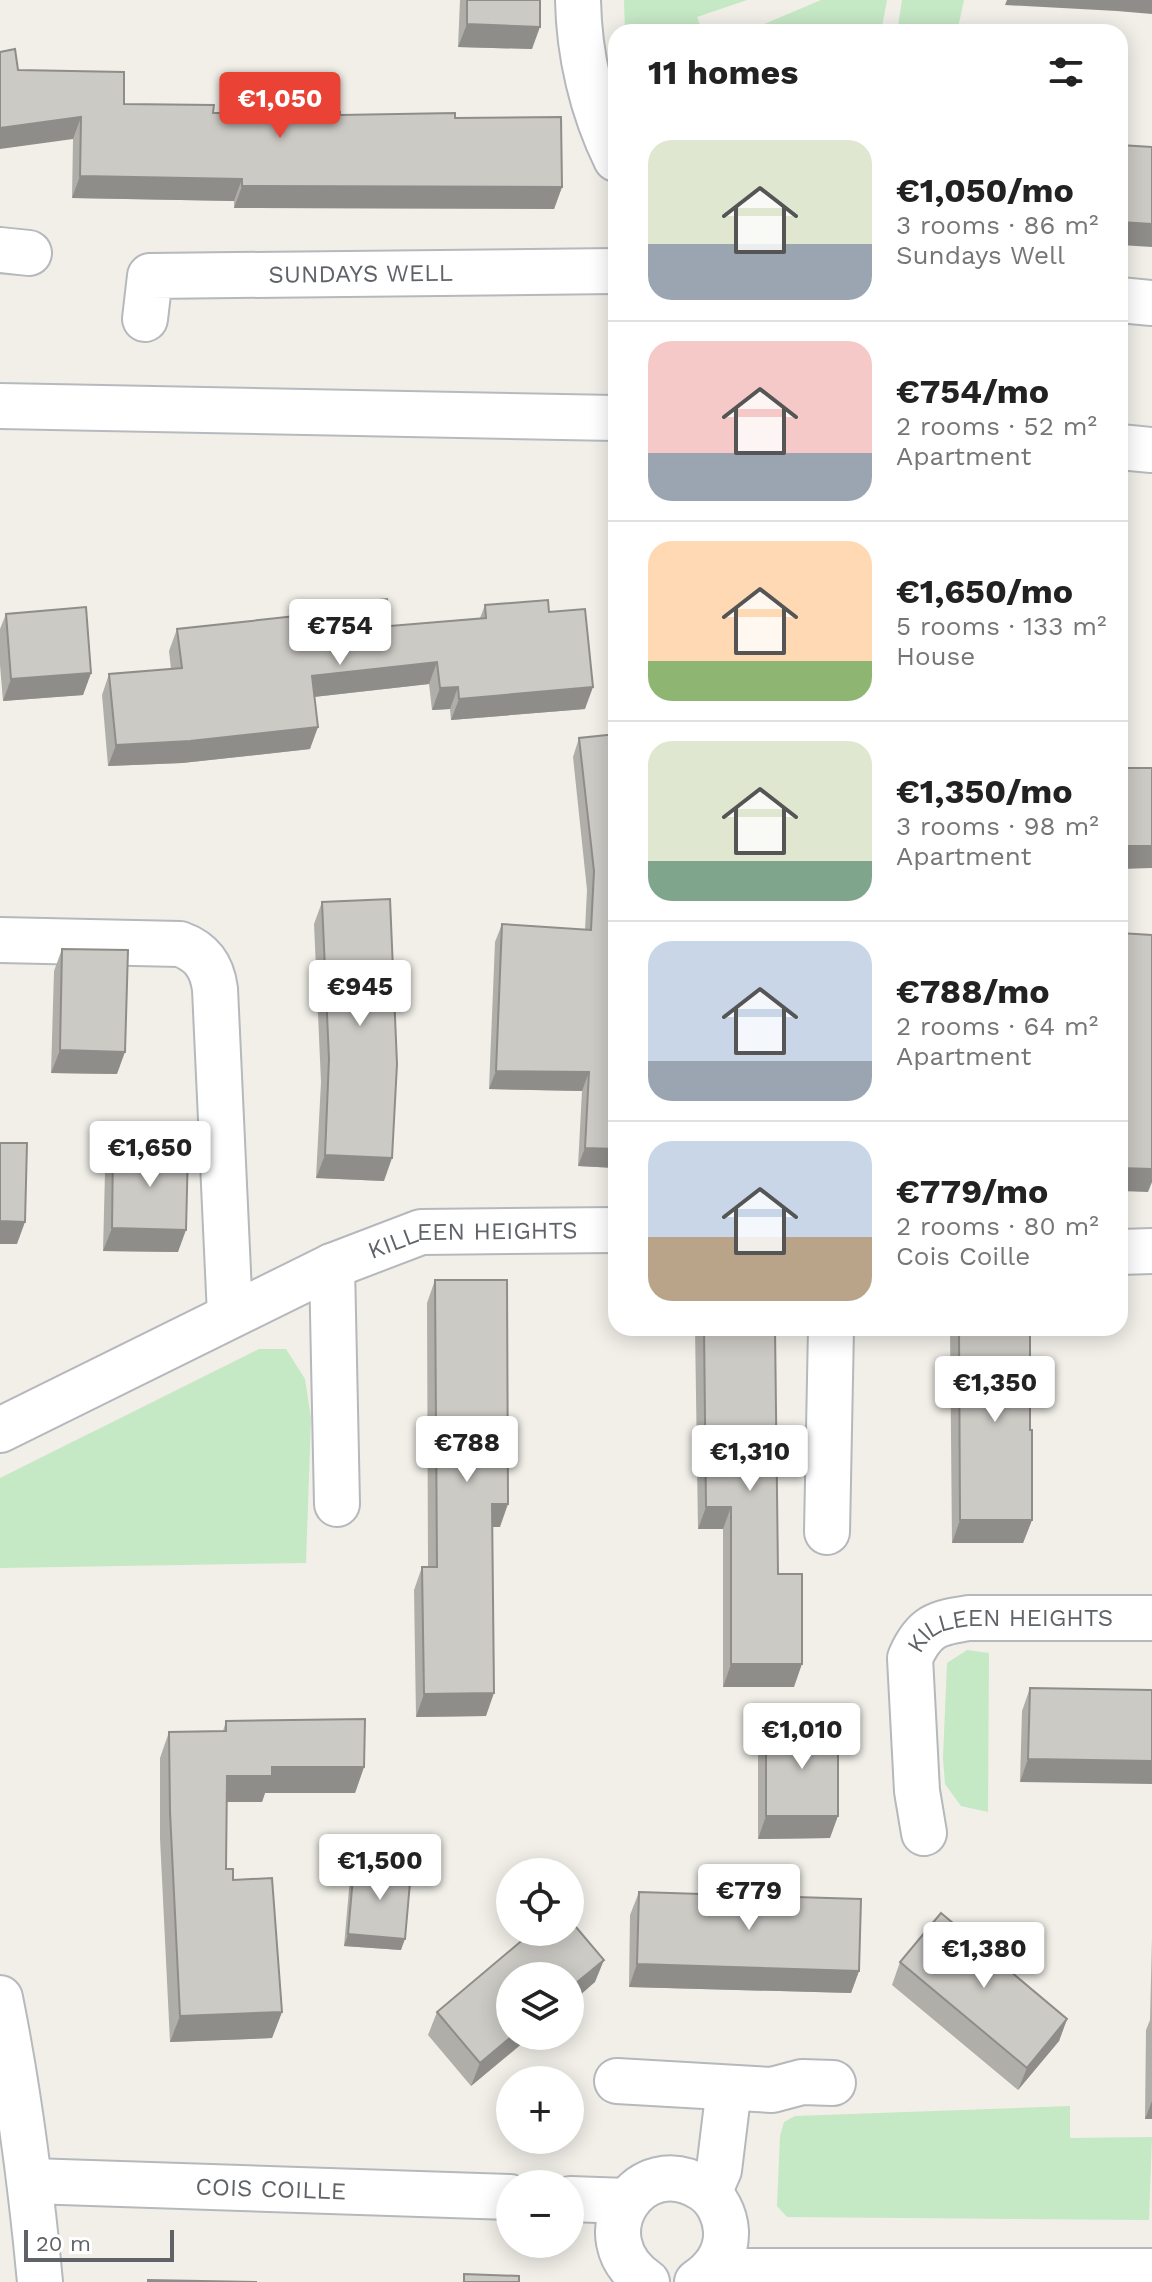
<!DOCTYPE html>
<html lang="en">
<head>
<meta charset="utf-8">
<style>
	body { margin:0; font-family:"Work Sans",sans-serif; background:#f2f2f2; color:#222; height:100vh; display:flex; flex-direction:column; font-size:30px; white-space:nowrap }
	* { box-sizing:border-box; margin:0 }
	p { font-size:26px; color:#767676 }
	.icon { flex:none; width:44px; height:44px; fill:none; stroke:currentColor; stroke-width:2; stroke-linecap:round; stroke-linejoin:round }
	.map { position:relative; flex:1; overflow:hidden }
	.details { position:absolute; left:608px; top:24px; width:520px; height:1312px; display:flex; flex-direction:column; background:#fff; border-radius:24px; box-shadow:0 4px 20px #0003 }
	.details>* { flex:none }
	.tools { position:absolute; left:496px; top:1858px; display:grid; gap:16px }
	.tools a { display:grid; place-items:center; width:88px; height:88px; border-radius:50%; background:#fff; box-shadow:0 4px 20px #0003; font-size:40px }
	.scale { position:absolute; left:24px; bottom:20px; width:150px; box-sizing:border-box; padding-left:8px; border:4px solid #5f6368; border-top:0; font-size:22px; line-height:28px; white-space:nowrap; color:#5f6368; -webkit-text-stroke:6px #fff; paint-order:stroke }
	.price { position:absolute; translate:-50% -68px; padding:0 18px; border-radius:8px; background:#fff; color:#222; font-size:26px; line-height:52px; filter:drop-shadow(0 2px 4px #0008) }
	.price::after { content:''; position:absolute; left:50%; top:48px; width:24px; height:18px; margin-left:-12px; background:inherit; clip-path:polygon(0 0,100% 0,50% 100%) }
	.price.selected { background:#ea4335; color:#fff }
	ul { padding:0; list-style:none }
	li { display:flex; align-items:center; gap:24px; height:200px; padding:0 40px }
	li+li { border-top:2px solid #e0e0e0 }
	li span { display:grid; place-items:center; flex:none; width:224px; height:160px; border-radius:24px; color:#555 }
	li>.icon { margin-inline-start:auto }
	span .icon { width:96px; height:96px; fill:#fffc; stroke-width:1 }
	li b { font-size:34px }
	h2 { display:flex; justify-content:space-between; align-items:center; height:96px; padding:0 40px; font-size:34px }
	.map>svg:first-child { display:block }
	.green { fill:#c5e8c5 }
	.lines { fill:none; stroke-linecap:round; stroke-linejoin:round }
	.street-casing { stroke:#b5b8bc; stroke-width:48 }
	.secondary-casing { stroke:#b6babf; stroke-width:48 }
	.street { stroke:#fff; stroke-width:44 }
	.secondary { stroke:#fff; stroke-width:44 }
	.wall { fill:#afaea9 }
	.shaded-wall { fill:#8f8d8a }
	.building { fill:#cccac5; stroke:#8f8d8a; stroke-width:2 }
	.labels { text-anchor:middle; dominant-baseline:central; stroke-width:8; stroke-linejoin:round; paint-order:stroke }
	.street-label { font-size:24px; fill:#5f6368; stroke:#fff }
</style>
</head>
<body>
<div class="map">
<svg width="1152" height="2282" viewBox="0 0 1152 2282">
	<rect width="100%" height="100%" fill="#f1efe8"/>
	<!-- green -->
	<g class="green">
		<path d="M 624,0 L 747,0 L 697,17 L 703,32 L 625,32 Z"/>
		<path d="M 821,0 L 887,0 L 881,32 L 763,32 L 762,25 Z"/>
		<path d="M 902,0 L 964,0 L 957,32 L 897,32 Z"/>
		<path d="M 259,1349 L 286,1349 L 305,1379 L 311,1418 L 306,1563 L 0,1568 L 0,1478 Z"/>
		<path d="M 967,1650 L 989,1653 L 988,1812 L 961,1806 L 945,1784 L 943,1758 L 947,1663 Z"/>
		<path d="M 1070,2106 L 1070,2138 L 1152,2137 L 1149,2220 L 787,2217 L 777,2206 L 780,2136 L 784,2122 L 795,2116 Z"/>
	</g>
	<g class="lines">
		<!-- street casing -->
		<g class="street-casing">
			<g id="street">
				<path d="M 578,0 C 579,54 592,110 616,159"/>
				<path d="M 0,250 L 29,253"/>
				<path d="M 1120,300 L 1152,303"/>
				<path id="s1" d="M 145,319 L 150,276 L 616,271"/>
				<path d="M 0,940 L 180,944 C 202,952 212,966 215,989 L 230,1315"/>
				<path d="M 1120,1252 L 1152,1251"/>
				<path d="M 332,1266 L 337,1504"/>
				<path id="s2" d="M 0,1430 L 332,1266 L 421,1232 L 616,1230"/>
				<path d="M 827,1532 L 831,1328"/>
				<path id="s3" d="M 924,1833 L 917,1791 L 910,1658 C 924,1626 936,1623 969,1618 L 1152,1618"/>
				<path d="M 617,2081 L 772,2090 L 802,2082 L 833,2083"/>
				<path id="s4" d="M 31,2181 L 510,2197"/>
				<path d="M 709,2193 L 719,2170 L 729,2088"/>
				<path d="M 570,2199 L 627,2201"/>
				<path d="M 712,2271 L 1152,2271"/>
				<path d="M 647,2282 C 581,2237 640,2148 703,2189 C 717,2198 725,2215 726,2231 C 727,2253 715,2270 697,2282"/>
			</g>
		</g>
		<!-- secondary casing -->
		<g class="secondary-casing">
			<g id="secondary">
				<path d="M 0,406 L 616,418"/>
				<path d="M 1120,447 L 1152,450"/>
				<path d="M 0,1998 C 19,2092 31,2186 40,2282"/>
			</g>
		</g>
		<!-- street -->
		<use href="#street" class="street"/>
		<!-- secondary -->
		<use href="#secondary" class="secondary"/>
	</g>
	<!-- wall -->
	<g class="wall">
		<path d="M 460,0 L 540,0 L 532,49 L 458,47 Z"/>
		<path d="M 18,70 L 124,104 L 213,113 L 340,115 L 455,118 L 562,187 L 554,209 L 234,208 L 234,201 L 72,198 L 73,139 Z"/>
		<path d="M 342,604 L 390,626 L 480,618 L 485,605 L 549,612 L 585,709 L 451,720 L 450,709 L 432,710 L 429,684 L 314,697 L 310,749 L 182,763 L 108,766 L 102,695 L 109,674 L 171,669 L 169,651 L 177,629 L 339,612 Z"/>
		<path d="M 6,614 L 91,673 L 83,695 L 3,701 L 0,665 L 0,629 Z"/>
		<path d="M 616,734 L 616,1168 L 578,1166 L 582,1091 L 489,1089 L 495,942 L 502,924 L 585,930 L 587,890 L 573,757 L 579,738 Z"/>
		<path d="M 322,902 L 384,1181 L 316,1178 L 321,1082 L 314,924 Z"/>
		<path d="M 62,949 L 117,1074 L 51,1073 L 54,971 Z"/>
		<path d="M 113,1149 L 178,1252 L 103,1251 L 105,1172 Z"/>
		<path d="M 435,1280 L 500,1527 L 492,1527 L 486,1716 L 416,1717 L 414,1590 L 422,1567 L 428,1567 L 427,1303 Z"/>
		<path d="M 695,1328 L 775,1328 L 778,1574 L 794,1687 L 723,1687 L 723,1529 L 698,1529 Z"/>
		<path d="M 950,1328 L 1030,1328 L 1030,1430 L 1032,1520 L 1023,1543 L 952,1543 Z"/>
		<path d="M 1030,1688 L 1152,1690 L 1020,1782 L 1022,1711 Z"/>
		<path d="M 226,1721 L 364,1767 L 355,1793 L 265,1793 L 262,1802 L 227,1802 L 226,1869 L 233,1880 L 282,2012 L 272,2038 L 170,2042 L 160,1838 L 160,1758 L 169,1732 L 223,1731 Z"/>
		<path d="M 766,1726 L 830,1838 L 758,1839 L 758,1749 Z"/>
		<path d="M 354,1866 L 401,1950 L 344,1946 L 350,1878 Z"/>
		<path d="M 639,1892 L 859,1971 L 851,1993 L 629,1987 L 630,1915 Z"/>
		<path d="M 1152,1938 L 1152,2119 L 1145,2119 L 1146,2030 L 1150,2020 Z"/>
		<path d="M 900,1962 L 1067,2019 L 1059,2041 L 1018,2090 L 892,1985 Z"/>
		<path d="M 595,1982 L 510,2036 L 531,2036 L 471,2086 L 428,2035 L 437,2012 Z"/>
	</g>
	<!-- shaded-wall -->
	<g class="shaded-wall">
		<path d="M 1007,0 L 1152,0 L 1152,14 L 1117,11 L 1005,5 Z"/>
		<path d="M 467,24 L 540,27 L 532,49 L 458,47 Z"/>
		<path d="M 81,117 L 73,139 L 0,149 L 0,128 Z"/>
		<path d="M 80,176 L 242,179 L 234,201 L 72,198 Z"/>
		<path d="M 242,186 L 562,187 L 554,209 L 234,208 Z"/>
		<path d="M 1120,222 L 1152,224 L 1152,247 L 1120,245 Z"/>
		<path d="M 437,662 L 429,684 L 304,698 L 312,676 Z"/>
		<path d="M 91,673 L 83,695 L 3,701 L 11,679 Z"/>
		<path d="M 458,687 L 450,709 L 432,710 L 440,688 Z"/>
		<path d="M 593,687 L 585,709 L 451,720 L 459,699 Z"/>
		<path d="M 318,727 L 310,749 L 182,763 L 108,766 L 116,745 Z"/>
		<path d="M 1120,846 L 1152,846 L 1152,868 L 1120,869 Z"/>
		<path d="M 60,1050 L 125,1052 L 117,1074 L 51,1073 Z"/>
		<path d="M 496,1071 L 589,1072 L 582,1091 L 489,1089 Z"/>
		<path d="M 585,1148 L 616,1149 L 616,1168 L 578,1166 Z"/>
		<path d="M 325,1155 L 392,1158 L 384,1181 L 316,1178 Z"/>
		<path d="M 1120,1168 L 1152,1169 L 1152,1182 L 1148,1192 L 1120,1191 Z"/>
		<path d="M 0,1221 L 25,1222 L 17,1244 L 0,1244 Z"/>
		<path d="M 112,1228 L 186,1230 L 178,1252 L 103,1251 Z"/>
		<path d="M 492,1504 L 508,1504 L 500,1527 L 483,1527 Z"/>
		<path d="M 706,1507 L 731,1507 L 723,1529 L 698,1529 Z"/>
		<path d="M 960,1520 L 1032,1520 L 1023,1543 L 952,1543 Z"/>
		<path d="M 731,1664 L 802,1664 L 794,1687 L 723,1687 Z"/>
		<path d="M 494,1693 L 486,1716 L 416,1717 L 424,1694 Z"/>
		<path d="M 1028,1759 L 1152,1761 L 1152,1784 L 1020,1782 Z"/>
		<path d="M 272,1767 L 364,1767 L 355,1793 L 265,1793 L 262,1802 L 217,1802 L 227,1776 Z"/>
		<path d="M 766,1816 L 838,1816 L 830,1838 L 758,1839 Z"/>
		<path d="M 348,1934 L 405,1939 L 401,1950 L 344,1946 Z"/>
		<path d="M 604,1960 L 595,1982 L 570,2004 L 570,1988 Z"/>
		<path d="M 637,1964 L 859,1971 L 851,1993 L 629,1987 Z"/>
		<path d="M 282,2012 L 272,2038 L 170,2042 L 180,2016 Z"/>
		<path d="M 1067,2019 L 1059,2041 L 1018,2090 L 1027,2068 Z"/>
		<path d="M 512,2036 L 531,2036 L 471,2086 L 480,2063 Z"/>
		<path d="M 1152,2101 L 1152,2119 L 1145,2119 Z"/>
	</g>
	<!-- building -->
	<g class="building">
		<path d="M 467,0 L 540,0 L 540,27 L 467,24 Z"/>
		<path d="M 15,49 L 18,70 L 124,72 L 124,104 L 214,105 L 213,113 L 340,112 L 340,115 L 455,113 L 455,118 L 561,117 L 562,187 L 242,186 L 242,179 L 80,176 L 81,117 L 0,128 L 0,52 Z"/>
		<path d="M 1120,145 L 1152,147 L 1152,224 L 1120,222 Z"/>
		<path d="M 387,599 L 390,626 L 486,618 L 485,605 L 548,600 L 549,612 L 585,609 L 593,687 L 459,699 L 458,687 L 440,688 L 437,662 L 312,676 L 318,727 L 190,741 L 116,745 L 109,674 L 182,668 L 177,629 L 342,611 L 342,604 Z"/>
		<path d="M 86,607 L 91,673 L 11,679 L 6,614 Z"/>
		<path d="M 616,734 L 616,1149 L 585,1148 L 589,1072 L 496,1071 L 502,924 L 591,930 L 594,871 L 579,738 Z"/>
		<rect x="1120" y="768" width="32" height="78"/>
		<path d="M 390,899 L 397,1064 L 392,1158 L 325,1155 L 329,1059 L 322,902 Z"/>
		<path d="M 1120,933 L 1152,935 L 1152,1169 L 1120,1168 Z"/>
		<path d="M 62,949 L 128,950 L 125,1052 L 60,1050 Z"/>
		<path d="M 0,1143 L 27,1143 L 25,1222 L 0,1221 Z"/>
		<path d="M 113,1149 L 188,1150 L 186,1230 L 112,1228 Z"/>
		<path d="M 435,1280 L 507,1280 L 508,1504 L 492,1504 L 494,1693 L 424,1694 L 422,1567 L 437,1567 Z"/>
		<path d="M 704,1328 L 775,1328 L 778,1574 L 802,1574 L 802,1664 L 731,1664 L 731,1507 L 706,1507 Z"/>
		<path d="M 959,1328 L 1030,1328 L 1030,1430 L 1032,1430 L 1032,1520 L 960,1520 Z"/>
		<path d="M 1030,1688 L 1152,1690 L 1152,1761 L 1028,1759 Z"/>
		<path d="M 365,1719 L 364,1767 L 272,1767 L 272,1776 L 227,1776 L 226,1869 L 233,1869 L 233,1880 L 272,1878 L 282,2012 L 180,2016 L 170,1812 L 169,1732 L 226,1731 L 226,1721 Z"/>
		<rect x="766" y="1726" width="72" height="90"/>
		<path d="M 354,1866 L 411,1871 L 405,1939 L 348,1934 Z"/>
		<path d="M 639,1892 L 861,1899 L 859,1971 L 637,1964 Z"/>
		<path d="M 941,1913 L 1067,2019 L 1027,2068 L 900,1962 Z"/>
		<path d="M 570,1920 L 604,1960 L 570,1988 L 570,1976 L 510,1976 L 510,2036 L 512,2036 L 480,2063 L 437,2012 L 532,1932 L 570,1932 Z"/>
		<path d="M 464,2274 L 519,2276 L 519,2282 L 464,2282 Z"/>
		<path d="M 148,2280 L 257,2282 L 148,2282 Z"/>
	</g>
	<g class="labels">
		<!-- street labels -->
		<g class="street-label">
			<text stroke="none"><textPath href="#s1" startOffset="254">SUNDAYS WELL</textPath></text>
			<text stroke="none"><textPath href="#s2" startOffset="516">KILLEEN HEIGHTS</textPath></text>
			<text stroke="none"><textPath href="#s3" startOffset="290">KILLEEN HEIGHTS</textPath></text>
			<text stroke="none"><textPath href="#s4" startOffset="240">COIS COILLE</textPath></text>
		</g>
	</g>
</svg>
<div class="tools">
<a><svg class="icon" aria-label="locate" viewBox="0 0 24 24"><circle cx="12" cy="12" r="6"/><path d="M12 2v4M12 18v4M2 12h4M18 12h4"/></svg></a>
<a><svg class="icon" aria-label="layers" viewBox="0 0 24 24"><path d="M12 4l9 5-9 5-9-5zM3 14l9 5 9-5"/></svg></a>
<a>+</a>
<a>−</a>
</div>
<div class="scale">20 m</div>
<b class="price selected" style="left:280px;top:140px">€1,050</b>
<b class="price" style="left:340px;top:667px">€754</b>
<b class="price" style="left:360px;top:1028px">€945</b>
<b class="price" style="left:150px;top:1189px">€1,650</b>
<b class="price" style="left:995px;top:1424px">€1,350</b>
<b class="price" style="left:467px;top:1484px">€788</b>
<b class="price" style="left:750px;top:1493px">€1,310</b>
<b class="price" style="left:802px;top:1771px">€1,010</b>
<b class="price" style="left:380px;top:1902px">€1,500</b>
<b class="price" style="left:749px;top:1932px">€779</b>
<b class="price" style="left:984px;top:1990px">€1,380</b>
<section class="details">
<h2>11 homes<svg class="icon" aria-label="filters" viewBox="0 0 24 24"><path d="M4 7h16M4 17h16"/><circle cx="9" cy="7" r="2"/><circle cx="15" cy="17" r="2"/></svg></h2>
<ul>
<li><span style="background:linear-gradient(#dfe7d0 65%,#9aa5b1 0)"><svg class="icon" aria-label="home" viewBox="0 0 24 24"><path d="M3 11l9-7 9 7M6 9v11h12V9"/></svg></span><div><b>€1,050/mo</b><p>3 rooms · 86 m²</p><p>Sundays Well</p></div></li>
<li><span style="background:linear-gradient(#f6c9c9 70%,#9aa5b1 0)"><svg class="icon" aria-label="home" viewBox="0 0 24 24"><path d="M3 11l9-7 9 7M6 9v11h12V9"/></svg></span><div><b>€754/mo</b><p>2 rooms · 52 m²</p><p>Apartment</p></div></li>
<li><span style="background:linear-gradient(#ffd9b3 75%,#8fb573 0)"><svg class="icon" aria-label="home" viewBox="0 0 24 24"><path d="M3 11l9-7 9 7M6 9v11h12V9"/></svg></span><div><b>€1,650/mo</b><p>5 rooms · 133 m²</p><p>House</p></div></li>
<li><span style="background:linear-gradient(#dfe7d0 75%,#7fa58c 0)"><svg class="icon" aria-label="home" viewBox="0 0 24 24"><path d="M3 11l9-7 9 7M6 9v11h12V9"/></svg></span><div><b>€1,350/mo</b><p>3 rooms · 98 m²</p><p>Apartment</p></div></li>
<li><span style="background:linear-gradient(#c9d6e8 75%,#9aa5b1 0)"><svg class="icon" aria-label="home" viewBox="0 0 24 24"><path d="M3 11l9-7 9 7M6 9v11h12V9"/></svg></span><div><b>€788/mo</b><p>2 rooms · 64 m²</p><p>Apartment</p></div></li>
<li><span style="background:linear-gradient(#c9d6e8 60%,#b9a48a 0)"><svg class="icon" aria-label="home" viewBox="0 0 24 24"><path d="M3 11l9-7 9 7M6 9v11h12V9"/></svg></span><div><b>€779/mo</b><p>2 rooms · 80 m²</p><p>Cois Coille</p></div></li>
</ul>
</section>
</div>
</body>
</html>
